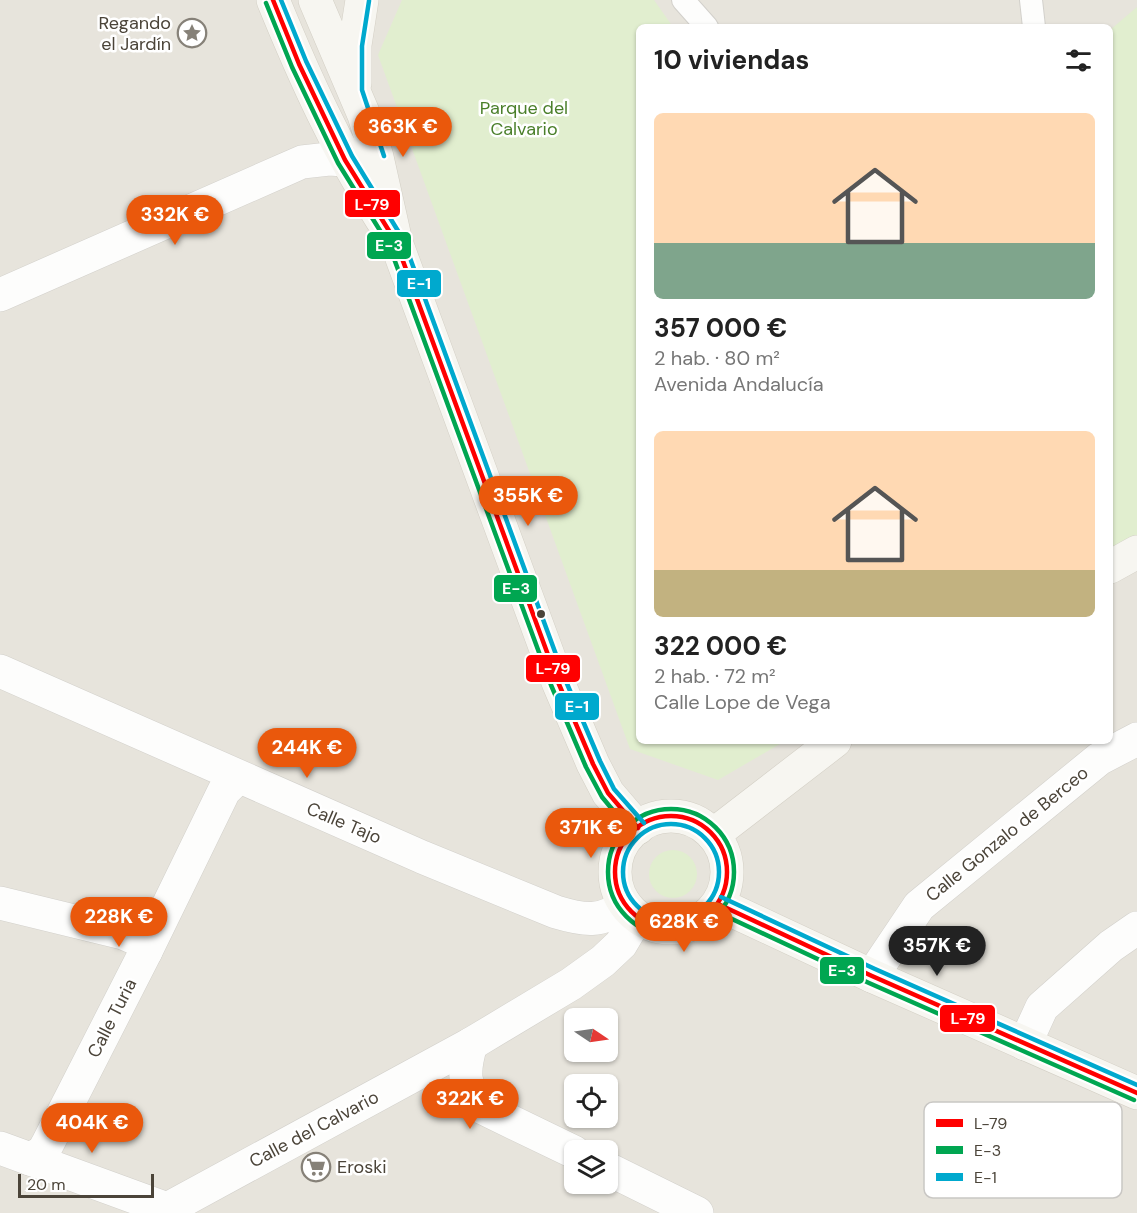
<!DOCTYPE html>
<html lang="es">
<head>
<meta charset="utf-8">
<style>
	body { margin:0; font-family:"DM Sans",sans-serif; background:#f2f2f2; color:#222; height:100vh; display:flex; flex-direction:column; font-size:22px; white-space:nowrap }
	* { box-sizing:border-box; margin:0 }
	p { font-size:20px; color:#767676 }
	.icon { flex:none; width:33px; height:33px; fill:none; stroke:currentColor; stroke-width:2; stroke-linecap:round; stroke-linejoin:round }
	.map { position:relative; flex:1; overflow:hidden }
	.side { position:absolute; left:636px; top:24px; width:477px; height:720px; display:flex; flex-direction:column; background:#fff; border-radius:9px; box-shadow:0 2px 4px #0004 }
	.side>* { flex:none }
	.needle { width:39px; rotate:103deg }
	.buttons { position:absolute; left:564px; top:1008px; display:grid; gap:12px }
	.buttons a { display:grid; place-items:center; width:54px; height:54px; border-radius:9px; background:#fff; box-shadow:0 2px 4px #0004; font-size:30px }
	.scale { position:absolute; left:18px; bottom:15px; width:136px; box-sizing:border-box; padding-left:6px; border:3px solid #4b4439; border-top:0; font-size:16px; line-height:21px; white-space:nowrap; color:#4b4439; -webkit-text-stroke:4px #fff; paint-order:stroke }
	.price { position:absolute; translate:-50% -51px; padding:0 14px; border-radius:21px; background:#ea580c; color:#fff; font-size:20px; line-height:39px; filter:drop-shadow(0 2px 3px #0008) }
	.price::after { content:''; position:absolute; left:50%; top:36px; width:18px; height:14px; margin-left:-9px; background:inherit; clip-path:polygon(0 0,100% 0,50% 100%) }
	.price.active { background:#222; color:#fff }
	ul { padding:0; list-style:none }
	li { display:grid; align-content:center; gap:12px; height:318px; padding:0 18px }
	li span { display:grid; place-items:center; height:186px; border-radius:9px; color:#555 }
	li>.icon { margin-inline-start:auto }
	span .icon { width:108px; height:108px; fill:#fffc; stroke-width:1 }
	li b { font-size:26px }
	h2 { display:flex; justify-content:space-between; align-items:center; height:72px; padding:0 18px; font-size:26px }
	.map>svg:first-child { display:block }
	.residential { fill:#e7e4dc; fill-rule:evenodd }
	.green { fill:#e1eecf }
	.lines { fill:none; stroke-linecap:round; stroke-linejoin:round }
	.lane-casing { stroke:#d2d0cb; stroke-width:24 }
	.street-casing { stroke:#d2d0cb; stroke-width:34 }
	.secondary-casing { stroke:#d3cfc5; stroke-width:34 }
	.lane { stroke:#fdfdfc; stroke-width:22 }
	.street { stroke:#fdfdfc; stroke-width:33 }
	.secondary { stroke:#f7f6f1; stroke-width:33 }
	.bus-1-casing { stroke:#fff; stroke-width:9 }
	.bus-2-casing { stroke:#fff; stroke-width:9 }
	.bus-3-casing { stroke:#fff; stroke-width:9 }
	.bus-1 { stroke:#f00; stroke-width:4.5 }
	.bus-2 { stroke:#00a651; stroke-width:4.5 }
	.bus-3 { stroke:#00a9ce; stroke-width:4.5 }
	.bus-dot { fill:#4b4439; stroke:#fff; stroke-width:2 }
	.labels { text-anchor:middle; dominant-baseline:central; stroke-width:5; stroke-linejoin:round; paint-order:stroke }
	.poi-label { font-size:18px; fill:#4b4439; stroke:#fff; text-anchor:end }
	.park-label { font-size:18px; fill:#4a7f2a; stroke:#fff }
	.street-label { font-size:18px; fill:#4b4439; stroke:#fff }
	.key { fill:#fff; stroke:#c9c7c4; stroke-width:1.5 }
	.key-label { font-size:16px; fill:#4b4439 }
	.line-badge { stroke:#fff; stroke-width:2 }
	.badge-label { font-size:16px; text-anchor:middle; font-weight:bold; fill:#fff }
</style>
</head>
<body>
<div class="map">
<svg width="1137" height="1213" viewBox="0 0 1137 1213">
	<rect width="100%" height="100%" fill="#f4f2ee"/>
	<!-- residential -->
	<path class="residential" d="M 0,0 L 1137,0 L 1137,1213 L 0,1213 ZM 639,27 L 1110,27 L 1110,741 L 639,741 ZM 574,1018 L 608,1018 L 608,1052 L 574,1052 ZM 574,1084 L 608,1084 L 608,1118 L 574,1118 ZM 574,1150 L 608,1150 L 608,1184 L 574,1184 Z"/>
	<!-- green -->
	<g class="green">
		<path d="M 402,0 L 654,0 L 673,27 L 639,27 L 639,741 L 785,741 L 718,780 L 630,749 L 378,55 Z"/>
		<path d="M 1137,7 L 1137,538 L 1110,553 L 1110,30 Z"/>
		<circle cx="673" cy="874" r="24"/>
	</g>
	<g class="lines">
		<!-- lane casing -->
		<g class="lane-casing">
			<g id="lane">
				<path d="M 683,0 L 707,27"/>
				<path d="M 1031,0 L 1034,27"/>
			</g>
		</g>
		<!-- street casing -->
		<g class="street-casing">
			<g id="street">
				<path d="M 0,295 L 302,162 L 329,159 L 345,160"/>
				<path d="M 0,671 L 422,857 L 556,912 C 583,920 602,924 625,904"/>
				<path d="M 0,903 L 123,933 L 139,940 L 146,951"/>
				<path d="M 872,976 L 919,906 L 1099,759 L 1137,739"/>
				<path d="M 471,1044 C 463,1072 462,1086 483,1108 L 574,1152"/>
				<path d="M 1025,1044 L 1042,1007 L 1111,946 L 1137,928"/>
				<path d="M 0,1148 L 178,1213"/>
				<path d="M 30,1159 L 43,1152 L 48,1143 L 146,951 L 224,791 L 238,777"/>
				<path d="M 608,1169 L 697,1213"/>
				<path d="M 160,1213 L 471,1044 L 571,984 L 603,961 L 621,944 L 637,917"/>
			</g>
		</g>
		<!-- secondary casing -->
		<g class="secondary-casing">
			<g id="secondary">
				<path d="M 273,0 C 304,76 338,151 382,220"/>
				<path d="M 315,0 L 364,115 L 377,157 L 396,242 L 558,682 L 593,764 L 608,793 L 638,828"/>
				<path d="M 355,83 L 355,45 L 362,0"/>
				<path d="M 1110,567 L 1137,552"/>
				<circle cx="671" cy="872" r="56"/>
				<path d="M 713,835 L 835,741"/>
				<path d="M 718,904 L 872,976 L 1137,1093"/>
			</g>
		</g>
		<!-- lane -->
		<use href="#lane" class="lane"/>
		<!-- street -->
		<use href="#street" class="street"/>
		<!-- secondary -->
		<use href="#secondary" class="secondary"/>
		<!-- bus-1 casing -->
		<g class="bus-1-casing">
			<g id="bus-1">
				<path d="M 273,0 L 299,64 L 345,160 L 396,242 L 558,682 L 593,764 L 608,793 L 638,828"/>
				<circle cx="671" cy="872" r="56"/>
				<path d="M 718,904 L 872,976 L 1137,1093"/>
			</g>
		</g>
		<!-- bus-2 casing -->
		<g class="bus-2-casing">
			<g id="bus-2">
				<path d="M 266,3 L 292,67 L 338,163 L 389,245 L 551,685 L 586,767 L 602,797 L 632,833"/>
				<circle cx="671" cy="872" r="63"/>
				<path d="M 715,911 L 869,983 L 1134,1100"/>
			</g>
		</g>
		<!-- bus-3 casing -->
		<g class="bus-3-casing">
			<g id="bus-3">
				<path d="M 281,0 L 306,61 L 352,156 L 403,239 L 565,679 L 600,761 L 614,789 L 644,823"/>
				<path d="M 369,1 L 362,46 L 362,90 L 384,156"/>
				<circle cx="671" cy="872" r="48"/>
				<path d="M 721,897 L 875,969 L 1137,1085"/>
			</g>
		</g>
		<!-- bus-1 -->
		<use href="#bus-1" class="bus-1"/>
		<!-- bus-2 -->
		<use href="#bus-2" class="bus-2"/>
		<!-- bus-3 -->
		<use href="#bus-3" class="bus-3"/>
	</g>
	<!-- icons -->
	<defs>
		<g id="sight-ring" transform="scale(1.5)"><circle r="9.5" fill="#fff" stroke="#868178" stroke-width="1.5"/><path d="M0-6L1.8-2.2L6-1.7L2.9 1.2L3.7 5.4L0 3.3L-3.7 5.4L-2.9 1.2L-6-1.7L-1.8-2.2Z" fill="#868178"/></g>
		<g id="supermarket-ring" transform="scale(1.5)"><circle r="9.5" fill="#fff" stroke="#868178" stroke-width="1.5"/><path d="M-6-5.5h2.5l.6 2H6L4.5 2H-2.5L-4.4-4H-6ZM-1.5 3.2a1.3 1.3 0 1 0 .1 0ZM3 3.2a1.3 1.3 0 1 0 .1 0Z" fill="#868178"/></g>
	</defs>
	<g fill-rule="evenodd">
		<use href="#sight-ring" x="192" y="33"/>
		<use href="#supermarket-ring" x="316" y="1167"/>
	</g>
	<!-- markers -->
	<circle class="bus-dot" cx="541" cy="614" r="5"/>
	<g class="labels">
		<!-- poi labels -->
		<g class="poi-label">
			<text x="171" y="23">Regando<tspan x="171" dy="21">el Jardín</tspan></text>
			<text x="337" y="1167" text-anchor="start">Eroski</text>
		</g>
		<!-- park labels -->
		<g class="park-label">
			<text x="524" y="108">Parque del<tspan x="524" dy="21">Calvario</tspan></text>
		</g>
		<!-- street labels -->
		<g class="street-label">
			<text transform="translate(344 823) rotate(23)">Calle Tajo</text>
			<text transform="translate(1007 834) rotate(-39)">Calle Gonzalo de Berceo</text>
			<text transform="translate(112 1018) rotate(-63)">Calle Turia</text>
			<text transform="translate(314 1129) rotate(-28)">Calle del Calvario</text>
		</g>
	</g>
	<!-- legend -->
	<rect x="924" y="1102" width="198" height="96" rx="9" class="key"/>
	<rect x="936" y="1119" width="27" height="8" fill="#f00"/>
	<rect x="936" y="1146" width="27" height="8" fill="#00a651"/>
	<rect x="936" y="1173" width="27" height="8" fill="#00a9ce"/>
	<g class="key-label">
		<text x="974" y="1129">L-79</text>
		<text x="974" y="1156">E-3</text>
		<text x="974" y="1183">E-1</text>
	</g>
	<g class="line-badge">
		<rect x="344" y="189" width="57" height="29" rx="6" fill="#f00"/>
		<rect x="366" y="231" width="46" height="29" rx="6" fill="#00a651"/>
		<rect x="396" y="269" width="46" height="29" rx="6" fill="#00a9ce"/>
		<rect x="493" y="574" width="45" height="29" rx="6" fill="#00a651"/>
		<rect x="525" y="654" width="56" height="29" rx="6" fill="#f00"/>
		<rect x="554" y="692" width="46" height="29" rx="6" fill="#00a9ce"/>
		<rect x="819" y="956" width="46" height="29" rx="6" fill="#00a651"/>
		<rect x="939" y="1004" width="57" height="29" rx="6" fill="#f00"/>
	</g>
	<g class="badge-label">
		<text x="372" y="210">L-79</text>
		<text x="389" y="251">E-3</text>
		<text x="419" y="289">E-1</text>
		<text x="516" y="594">E-3</text>
		<text x="553" y="674">L-79</text>
		<text x="577" y="712">E-1</text>
		<text x="842" y="976">E-3</text>
		<text x="968" y="1024">L-79</text>
	</g>
</svg>
<div class="buttons">
<a><svg class="needle" viewBox="-14 -14 28 28"><path d="M0-13l5 13h-10z" fill="#e53935"/><path d="M0 13l5-13h-10z" fill="#767676"/></svg></a>
<a><svg class="icon" aria-label="locate" viewBox="0 0 24 24"><circle cx="12" cy="12" r="6"/><path d="M12 2v4M12 18v4M2 12h4M18 12h4"/></svg></a>
<a><svg class="icon" aria-label="layers" viewBox="0 0 24 24"><path d="M12 4l9 5-9 5-9-5zM3 14l9 5 9-5"/></svg></a>
</div>
<div class="scale">20 m</div>
<b class="price" style="left:403px;top:158px">363K €</b>
<b class="price" style="left:175px;top:246px">332K €</b>
<b class="price" style="left:528px;top:527px">355K €</b>
<b class="price" style="left:307px;top:779px">244K €</b>
<b class="price" style="left:591px;top:859px">371K €</b>
<b class="price" style="left:119px;top:948px">228K €</b>
<b class="price" style="left:684px;top:953px">628K €</b>
<b class="price active" style="left:937px;top:977px">357K €</b>
<b class="price" style="left:470px;top:1130px">322K €</b>
<b class="price" style="left:92px;top:1154px">404K €</b>
<section class="side">
<h2>10 viviendas<svg class="icon" aria-label="filters" viewBox="0 0 24 24"><path d="M4 7h16M4 17h16"/><circle cx="9" cy="7" r="2"/><circle cx="15" cy="17" r="2"/></svg></h2>
<ul>
<li><span style="background:linear-gradient(#ffd9b3 70%,#7fa58c 0)"><svg class="icon" aria-label="home" viewBox="0 0 24 24"><path d="M3 11l9-7 9 7M6 9v11h12V9"/></svg></span><div><b>357 000 €</b><p>2 hab. · 80 m²</p><p>Avenida Andalucía</p></div></li>
<li><span style="background:linear-gradient(#ffd9b3 75%,#c2b280 0)"><svg class="icon" aria-label="home" viewBox="0 0 24 24"><path d="M3 11l9-7 9 7M6 9v11h12V9"/></svg></span><div><b>322 000 €</b><p>2 hab. · 72 m²</p><p>Calle Lope de Vega</p></div></li>
</ul>
</section>
</div>
</body>
</html>
